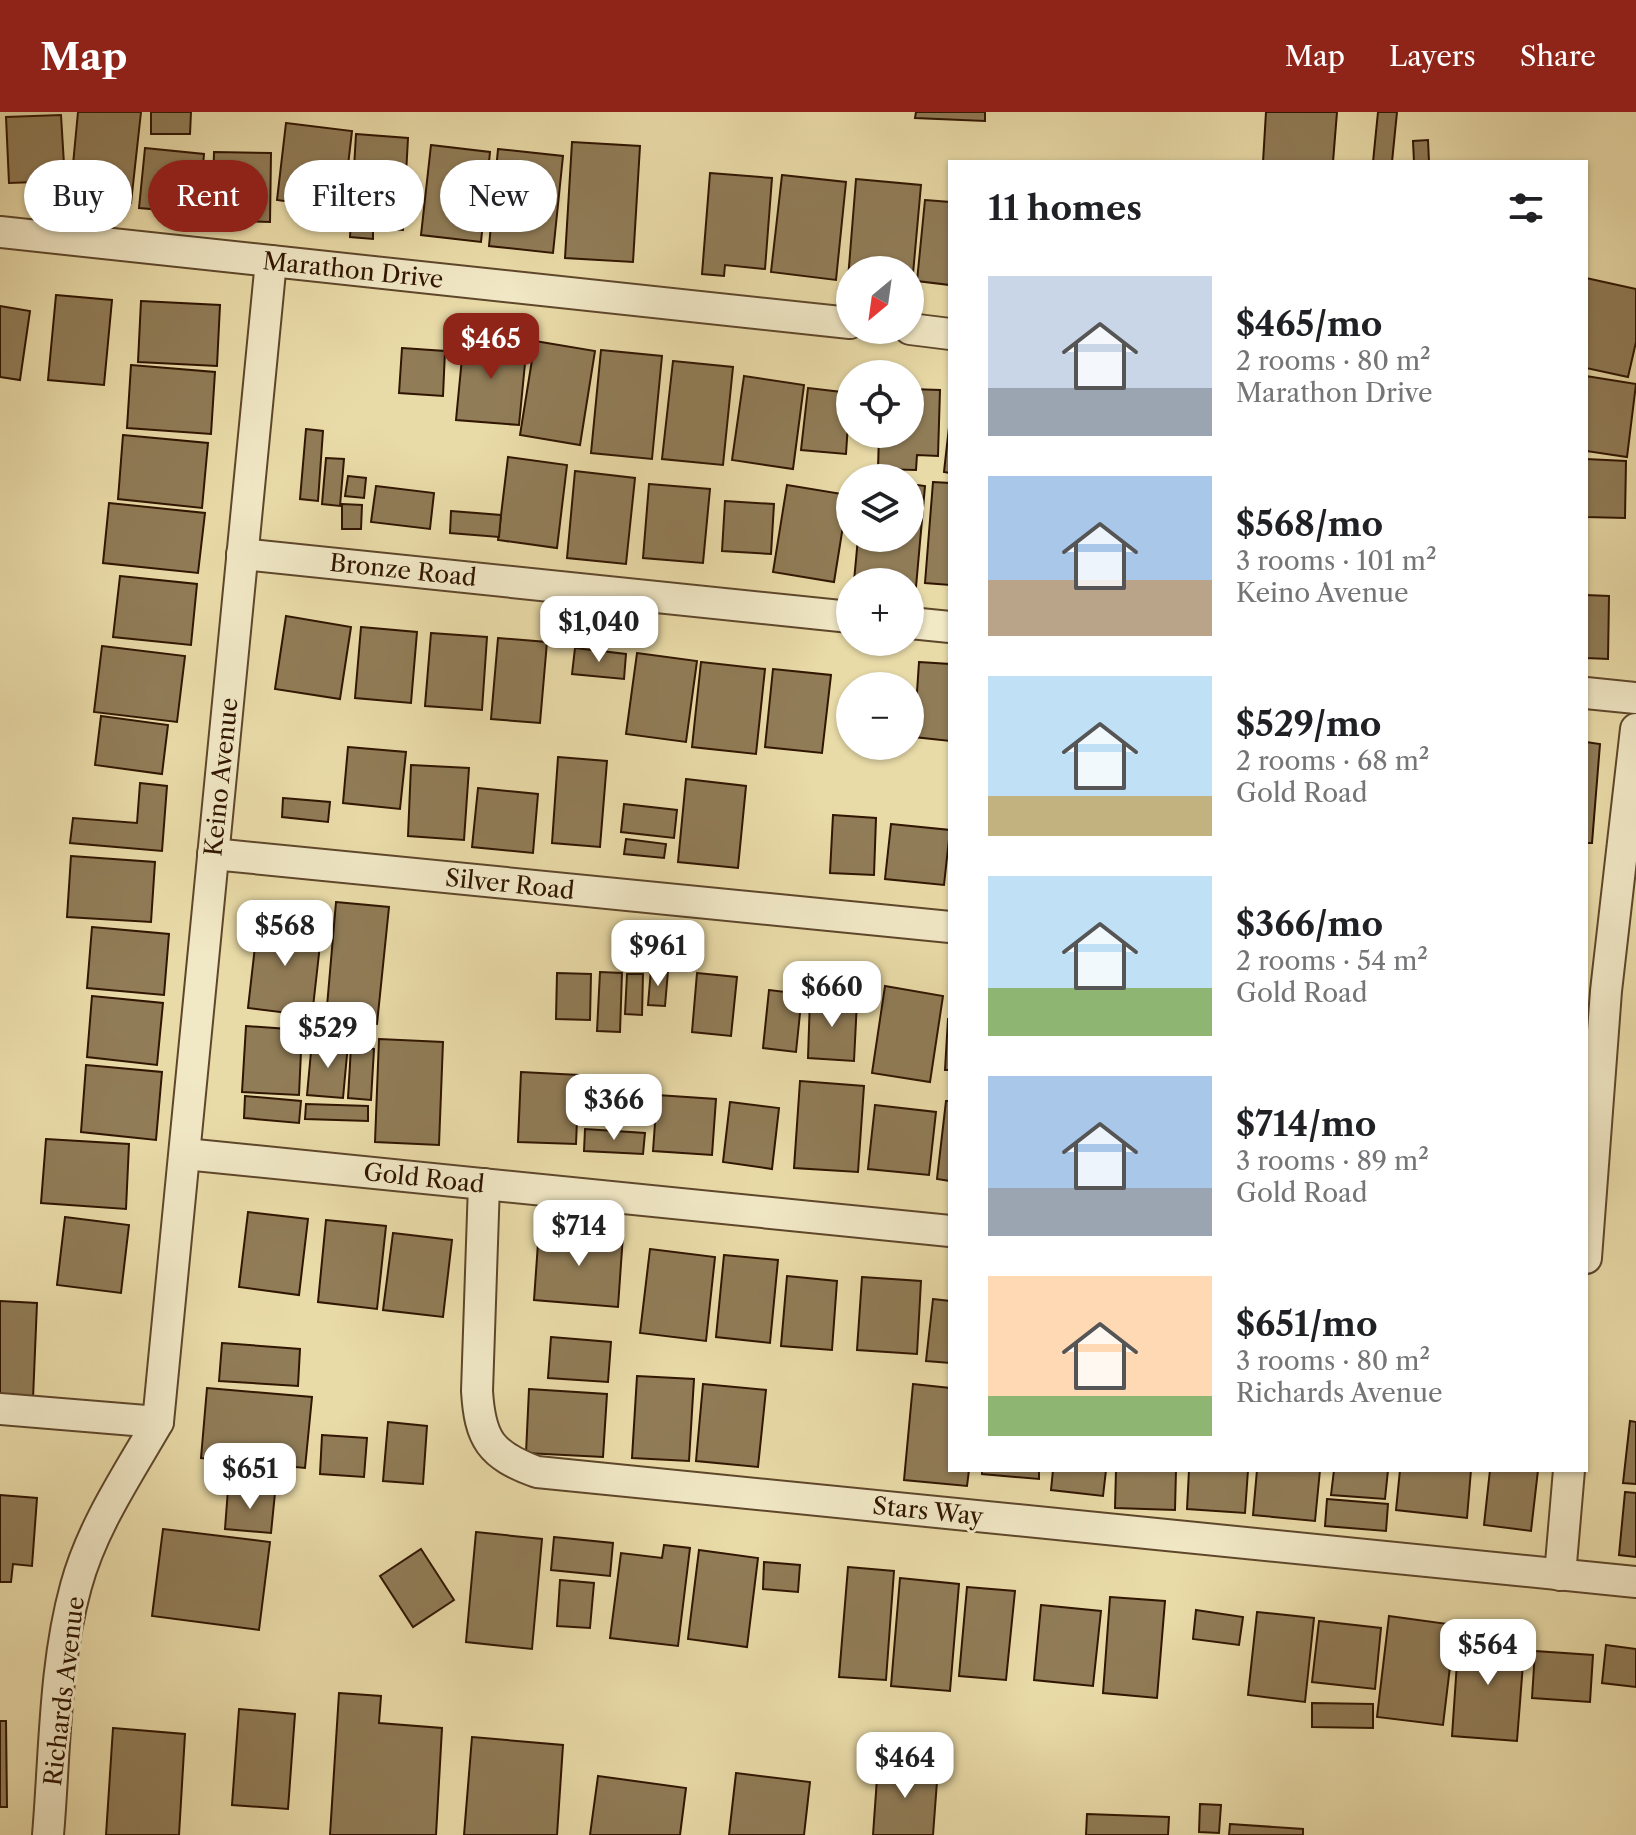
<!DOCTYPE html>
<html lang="en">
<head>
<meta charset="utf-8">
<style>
	body { margin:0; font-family:"Libre Caslon Text",serif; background:#f2f2f2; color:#202124; height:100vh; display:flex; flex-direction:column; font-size:30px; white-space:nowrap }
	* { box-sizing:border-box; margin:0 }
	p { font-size:26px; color:#757577 }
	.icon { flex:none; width:44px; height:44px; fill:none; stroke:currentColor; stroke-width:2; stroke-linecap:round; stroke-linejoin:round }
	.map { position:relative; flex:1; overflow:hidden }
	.details { position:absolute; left:948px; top:48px; width:640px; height:1312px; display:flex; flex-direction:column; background:#fff; border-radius:0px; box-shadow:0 2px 6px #0004 }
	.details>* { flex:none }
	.hud { position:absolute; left:24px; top:48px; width:760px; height:72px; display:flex; gap:16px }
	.needle { width:52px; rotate:209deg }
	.fabs { position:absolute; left:836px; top:144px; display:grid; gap:16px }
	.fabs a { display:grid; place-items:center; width:88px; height:88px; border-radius:50%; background:#fff; box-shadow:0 2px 6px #0004; font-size:40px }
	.price { position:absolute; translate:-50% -68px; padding:0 18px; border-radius:16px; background:#fff; color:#222; font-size:26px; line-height:52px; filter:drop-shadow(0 2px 4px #0008) }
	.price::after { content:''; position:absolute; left:50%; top:48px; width:24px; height:18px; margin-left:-12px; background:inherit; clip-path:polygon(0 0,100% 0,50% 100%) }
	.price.selected { background:#8f2418; color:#fff }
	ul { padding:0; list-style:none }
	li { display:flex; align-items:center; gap:24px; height:200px; padding:0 40px }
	li span { display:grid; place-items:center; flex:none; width:224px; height:160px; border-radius:0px; color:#555 }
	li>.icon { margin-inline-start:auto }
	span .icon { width:96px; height:96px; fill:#fffc; stroke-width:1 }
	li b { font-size:34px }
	h2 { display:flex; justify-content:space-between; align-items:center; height:96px; padding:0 40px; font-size:34px }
	.tag { padding:0 28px; border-radius:36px; background:#fff; box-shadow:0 2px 6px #0004; font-size:28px; line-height:72px }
	.tag.selected { background:#8f2418; color:#fff }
	header { display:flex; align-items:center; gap:48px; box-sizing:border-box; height:112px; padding:0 40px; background:#8f2418; color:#fff }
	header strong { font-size:38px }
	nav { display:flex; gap:44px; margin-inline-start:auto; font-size:28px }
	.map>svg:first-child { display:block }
	.building { fill:#907c57; stroke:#301500; stroke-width:2 }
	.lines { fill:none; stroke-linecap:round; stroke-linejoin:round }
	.minor-casing { stroke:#5e462a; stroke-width:34 }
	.minor { stroke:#f1e8c6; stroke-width:30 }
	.labels { text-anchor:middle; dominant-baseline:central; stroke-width:6; stroke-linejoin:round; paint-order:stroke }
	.street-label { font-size:24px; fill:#301500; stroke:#f1e8c6 }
</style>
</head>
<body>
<header>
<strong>Map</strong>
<nav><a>Map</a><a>Layers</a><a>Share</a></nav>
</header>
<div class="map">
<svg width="1636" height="1723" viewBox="0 0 1636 1723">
	<rect width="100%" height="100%" fill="#e9dba8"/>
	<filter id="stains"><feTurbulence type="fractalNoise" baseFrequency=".0025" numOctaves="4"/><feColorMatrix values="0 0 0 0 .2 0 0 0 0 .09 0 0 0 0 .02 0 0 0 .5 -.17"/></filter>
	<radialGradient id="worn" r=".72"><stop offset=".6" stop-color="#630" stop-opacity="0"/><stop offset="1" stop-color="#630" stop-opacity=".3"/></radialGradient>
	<!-- building -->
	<g class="building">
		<path d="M 78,0 L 141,0 L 131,91 L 70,84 Z"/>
		<path d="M 151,0 L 191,0 L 190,22 L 151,22 Z"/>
		<path d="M 916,0 L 985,0 L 985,9 L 915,6 Z"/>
		<path d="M 1266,0 L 1337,0 L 1333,50 L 1263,50 Z"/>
		<path d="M 1378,0 L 1397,0 L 1392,50 L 1373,50 Z"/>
		<path d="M 61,3 L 65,69 L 9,71 L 6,5 Z"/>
		<path d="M 286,11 L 352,19 L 341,113 L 296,107 L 298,91 L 277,88 Z"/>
		<path d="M 356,22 L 408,26 L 403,118 L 373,116 L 373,127 L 350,125 Z"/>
		<path d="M 1428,28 L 1429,50 L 1414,50 L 1413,29 Z"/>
		<path d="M 572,30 L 640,34 L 633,150 L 565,146 Z"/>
		<path d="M 431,33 L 490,40 L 481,130 L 421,123 Z"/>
		<path d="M 145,36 L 204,42 L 199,101 L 139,96 Z"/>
		<path d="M 498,37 L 563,44 L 553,141 L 489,134 Z"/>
		<path d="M 214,40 L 271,41 L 270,110 L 212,108 Z"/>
		<path d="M 710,61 L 772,66 L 765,157 L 725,153 L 724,164 L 702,162 Z"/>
		<path d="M 782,63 L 846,70 L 836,168 L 771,160 Z"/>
		<path d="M 856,67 L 921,73 L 912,173 L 910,158 L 850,158 L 848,167 Z"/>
		<path d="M 925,88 L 950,90 L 950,173 L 917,169 Z"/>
		<path d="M 1586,166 L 1636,177 L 1636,230 L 1628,265 L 1586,256 Z"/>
		<path d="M 56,183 L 112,188 L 104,273 L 48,268 Z"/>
		<path d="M 141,189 L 220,193 L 217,254 L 138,250 Z"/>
		<path d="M 0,194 L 30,199 L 20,268 L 0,265 Z"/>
		<path d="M 464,225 L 527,231 L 519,313 L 456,308 Z"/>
		<path d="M 535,229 L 595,239 L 580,333 L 520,323 Z"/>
		<path d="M 402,236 L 445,239 L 443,284 L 399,281 Z"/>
		<path d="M 601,238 L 662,244 L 652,347 L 591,341 Z"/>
		<path d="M 673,249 L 733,255 L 723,353 L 662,347 Z"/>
		<path d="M 131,253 L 215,260 L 211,322 L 127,316 Z"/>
		<path d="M 744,264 L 804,273 L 793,357 L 732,348 Z"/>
		<path d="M 1586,264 L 1636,272 L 1627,345 L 1586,339 Z"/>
		<path d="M 808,276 L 850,281 L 846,342 L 801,338 Z"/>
		<path d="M 910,277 L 940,278 L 938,344 L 917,343 L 916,358 L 878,357 L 879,322 L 910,322 Z"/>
		<path d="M 950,306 L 950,361 L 944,360 Z"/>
		<path d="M 306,317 L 323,319 L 318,389 L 300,387 Z"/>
		<path d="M 123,323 L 208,331 L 202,396 L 118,387 Z"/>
		<path d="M 508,345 L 567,353 L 557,436 L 498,428 Z"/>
		<path d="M 326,346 L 344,347 L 340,394 L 322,392 Z"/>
		<path d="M 1586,347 L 1626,349 L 1625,406 L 1586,405 Z"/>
		<path d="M 575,359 L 635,366 L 626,452 L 567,446 Z"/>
		<path d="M 348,364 L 366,366 L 364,386 L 345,384 Z"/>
		<path d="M 933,370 L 950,371 L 950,473 L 925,471 Z"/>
		<path d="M 649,372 L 710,377 L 703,451 L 643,446 Z"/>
		<path d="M 910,372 L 925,374 L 916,475 L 910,474 L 910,470 L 854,469 L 858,426 L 910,426 Z"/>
		<path d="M 787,373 L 848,383 L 834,470 L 773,460 Z"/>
		<path d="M 376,374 L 434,381 L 430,417 L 371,410 Z"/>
		<path d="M 725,389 L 774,392 L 771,442 L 722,439 Z"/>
		<path d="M 109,391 L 205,401 L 198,461 L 103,451 Z"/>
		<path d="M 342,392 L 362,393 L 361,417 L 342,417 Z"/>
		<path d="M 451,399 L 501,403 L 499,425 L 450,421 Z"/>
		<path d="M 120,464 L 197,472 L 191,533 L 113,525 Z"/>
		<path d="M 1586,483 L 1609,484 L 1608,547 L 1586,546 Z"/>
		<path d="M 286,504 L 351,515 L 340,587 L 275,577 Z"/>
		<path d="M 361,515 L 417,520 L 411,591 L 355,586 Z"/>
		<path d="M 431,521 L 487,525 L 482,598 L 425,594 Z"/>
		<path d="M 498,526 L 547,530 L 540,611 L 491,607 Z"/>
		<path d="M 102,534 L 185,544 L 177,610 L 94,600 Z"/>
		<path d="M 575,536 L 626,542 L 624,567 L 572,562 Z"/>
		<path d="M 637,541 L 697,549 L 686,630 L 626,622 Z"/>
		<path d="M 701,550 L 765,557 L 756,642 L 692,635 Z"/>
		<path d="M 919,550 L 950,552 L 950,629 L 914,625 Z"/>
		<path d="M 773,557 L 831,563 L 822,641 L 765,635 Z"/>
		<path d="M 101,604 L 168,613 L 162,662 L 95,653 Z"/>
		<path d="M 1586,630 L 1600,632 L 1592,731 L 1586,731 Z"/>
		<path d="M 348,635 L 406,640 L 400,697 L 343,691 Z"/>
		<path d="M 558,645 L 607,649 L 600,735 L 552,731 Z"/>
		<path d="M 411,653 L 469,656 L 464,728 L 408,724 Z"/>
		<path d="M 686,667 L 746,674 L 738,756 L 678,750 Z"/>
		<path d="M 140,671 L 167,674 L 162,739 L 70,731 L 73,706 L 137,711 Z"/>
		<path d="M 478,676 L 538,682 L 533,741 L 472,735 Z"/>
		<path d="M 283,686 L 330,690 L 328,710 L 282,705 Z"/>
		<path d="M 624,692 L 677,698 L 674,726 L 621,720 Z"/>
		<path d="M 833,703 L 876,706 L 874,763 L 830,761 Z"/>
		<path d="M 891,712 L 950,718 L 944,773 L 885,767 Z"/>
		<path d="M 626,727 L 666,732 L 664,746 L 624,742 Z"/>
		<path d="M 71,744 L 155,750 L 151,810 L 67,805 Z"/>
		<path d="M 336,790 L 389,795 L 377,912 L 326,906 Z"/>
		<path d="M 258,808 L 322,815 L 312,904 L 248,896 Z"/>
		<path d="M 92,815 L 169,822 L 164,883 L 87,876 Z"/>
		<path d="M 651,857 L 668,859 L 665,894 L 648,893 Z"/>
		<path d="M 600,860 L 622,861 L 620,920 L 597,919 Z"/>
		<path d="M 557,861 L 591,862 L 590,908 L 556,907 Z"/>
		<path d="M 697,861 L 737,865 L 731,924 L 692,920 Z"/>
		<path d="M 627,862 L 643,862 L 642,903 L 625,902 Z"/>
		<path d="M 885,874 L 943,884 L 930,970 L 872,961 Z"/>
		<path d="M 769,878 L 802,882 L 796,940 L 763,936 Z"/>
		<path d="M 92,884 L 163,891 L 157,953 L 87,945 Z"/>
		<path d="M 810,886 L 857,889 L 854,949 L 808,946 Z"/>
		<path d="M 948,907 L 950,907 L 950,958 L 945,958 Z"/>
		<path d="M 246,914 L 302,918 L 299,983 L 242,980 Z"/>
		<path d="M 379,927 L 443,930 L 439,1033 L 375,1030 Z"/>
		<path d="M 312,929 L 348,932 L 343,986 L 307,983 Z"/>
		<path d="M 351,935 L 374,937 L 371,988 L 348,986 Z"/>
		<path d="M 86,953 L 162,960 L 156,1028 L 81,1020 Z"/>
		<path d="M 521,960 L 579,963 L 576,1032 L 518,1030 Z"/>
		<path d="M 800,969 L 864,974 L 858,1060 L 794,1056 Z"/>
		<path d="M 657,983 L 716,987 L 712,1043 L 653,1039 Z"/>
		<path d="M 245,984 L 301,989 L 299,1011 L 244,1006 Z"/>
		<path d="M 946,989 L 950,989 L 950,1069 L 937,1067 Z"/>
		<path d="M 730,990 L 779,996 L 772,1057 L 723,1050 Z"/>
		<path d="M 306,992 L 368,994 L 368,1009 L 305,1007 Z"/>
		<path d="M 875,993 L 936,1000 L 929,1063 L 868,1057 Z"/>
		<path d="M 585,1017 L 645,1021 L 643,1042 L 584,1039 Z"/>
		<path d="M 46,1027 L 129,1032 L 126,1097 L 41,1091 Z"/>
		<path d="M 248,1100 L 308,1107 L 299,1183 L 239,1175 Z"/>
		<path d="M 65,1105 L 129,1113 L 121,1181 L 57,1173 Z"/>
		<path d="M 326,1108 L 386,1114 L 377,1197 L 318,1190 Z"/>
		<path d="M 539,1117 L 623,1123 L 618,1195 L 534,1188 Z"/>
		<path d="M 393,1121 L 452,1128 L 443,1205 L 383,1198 Z"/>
		<path d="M 650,1137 L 715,1145 L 706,1229 L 640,1221 Z"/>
		<path d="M 724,1143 L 778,1148 L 770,1231 L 716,1225 Z"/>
		<path d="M 787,1164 L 837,1169 L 832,1238 L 781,1234 Z"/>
		<path d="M 862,1165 L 921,1169 L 917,1242 L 857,1238 Z"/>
		<path d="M 933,1187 L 950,1189 L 950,1251 L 926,1249 Z"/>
		<path d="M 0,1189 L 37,1191 L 33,1287 L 0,1286 Z"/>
		<path d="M 551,1225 L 611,1230 L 608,1270 L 548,1266 Z"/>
		<path d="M 222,1231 L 300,1237 L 298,1274 L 219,1269 Z"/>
		<path d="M 637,1264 L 694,1267 L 689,1349 L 632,1346 Z"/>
		<path d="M 703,1272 L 766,1278 L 758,1355 L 696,1349 Z"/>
		<path d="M 913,1272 L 950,1276 L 950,1358 L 969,1358 L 967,1374 L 904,1368 Z"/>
		<path d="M 207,1276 L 312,1285 L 305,1356 L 201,1346 Z"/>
		<path d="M 529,1277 L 607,1282 L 603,1345 L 526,1341 Z"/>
		<path d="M 1630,1309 L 1636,1310 L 1636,1372 L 1623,1371 Z"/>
		<path d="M 388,1310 L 427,1314 L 423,1372 L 383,1369 Z"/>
		<path d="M 322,1323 L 367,1326 L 364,1365 L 320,1362 Z"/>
		<path d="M 982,1358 L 1039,1358 L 1039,1367 L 982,1362 Z"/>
		<path d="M 1053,1358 L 1106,1358 L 1103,1384 L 1051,1378 Z"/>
		<path d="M 1116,1358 L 1176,1358 L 1175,1398 L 1115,1396 Z"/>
		<path d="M 1189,1358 L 1248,1358 L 1245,1401 L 1187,1397 Z"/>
		<path d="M 1257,1358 L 1320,1358 L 1315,1409 L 1253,1403 Z"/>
		<path d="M 1334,1358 L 1388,1358 L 1385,1387 L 1331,1383 Z"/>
		<path d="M 1400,1358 L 1471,1358 L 1467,1406 L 1396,1398 Z"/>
		<path d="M 1490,1358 L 1538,1358 L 1531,1419 L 1484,1413 Z"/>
		<path d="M 228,1377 L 275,1381 L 271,1421 L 225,1417 Z"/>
		<path d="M 1625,1380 L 1636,1381 L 1636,1445 L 1619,1443 Z"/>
		<path d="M 0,1383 L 37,1386 L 32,1454 L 13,1452 L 11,1470 L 0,1470 Z"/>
		<path d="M 1327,1387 L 1388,1392 L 1386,1419 L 1325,1414 Z"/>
		<path d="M 163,1417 L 270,1430 L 259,1518 L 152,1504 Z"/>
		<path d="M 476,1420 L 542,1427 L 532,1537 L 466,1530 Z"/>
		<path d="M 554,1425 L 613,1431 L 610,1464 L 551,1458 Z"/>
		<path d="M 664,1433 L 690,1436 L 678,1534 L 610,1526 L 621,1441 L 662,1446 Z"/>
		<path d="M 421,1437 L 454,1488 L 413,1515 L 380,1464 Z"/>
		<path d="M 699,1438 L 758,1446 L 747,1535 L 688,1527 Z"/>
		<path d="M 764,1450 L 800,1453 L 798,1480 L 763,1477 Z"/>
		<path d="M 848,1455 L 894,1459 L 886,1568 L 839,1565 Z"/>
		<path d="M 900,1466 L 959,1472 L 950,1579 L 891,1574 Z"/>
		<path d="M 560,1468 L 594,1471 L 590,1516 L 557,1514 Z"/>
		<path d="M 967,1475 L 1015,1479 L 1006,1568 L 959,1564 Z"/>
		<path d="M 1110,1485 L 1165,1489 L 1157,1586 L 1103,1581 Z"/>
		<path d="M 1041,1493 L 1101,1499 L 1093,1574 L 1034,1568 Z"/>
		<path d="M 1196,1498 L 1243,1505 L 1239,1533 L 1193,1527 Z"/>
		<path d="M 1257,1500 L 1314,1506 L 1305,1590 L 1248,1583 Z"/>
		<path d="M 1389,1504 L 1455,1513 L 1443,1613 L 1377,1605 Z"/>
		<path d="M 1319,1509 L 1381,1516 L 1375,1577 L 1312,1570 Z"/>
		<path d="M 1459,1521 L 1525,1526 L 1517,1629 L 1452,1624 Z"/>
		<path d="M 1606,1533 L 1636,1537 L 1636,1575 L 1602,1571 Z"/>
		<path d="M 1535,1539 L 1593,1543 L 1590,1590 L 1532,1586 Z"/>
		<path d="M 339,1581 L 381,1584 L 379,1611 L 442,1616 L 436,1723 L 330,1723 Z"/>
		<path d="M 1312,1591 L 1373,1592 L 1373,1616 L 1312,1615 Z"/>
		<path d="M 239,1597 L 295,1602 L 288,1697 L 232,1693 Z"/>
		<path d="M 0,1609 L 6,1609 L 7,1695 L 0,1695 Z"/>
		<path d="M 113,1616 L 185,1622 L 179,1723 L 106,1723 Z"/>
		<path d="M 472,1625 L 563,1633 L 557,1723 L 464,1723 Z"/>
		<path d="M 878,1652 L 938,1656 L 933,1723 L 873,1723 Z"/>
		<path d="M 736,1661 L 810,1670 L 804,1723 L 729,1723 Z"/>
		<path d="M 598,1664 L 686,1676 L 680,1723 L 590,1723 Z"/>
		<path d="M 1200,1692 L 1221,1693 L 1219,1721 L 1199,1720 Z"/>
		<path d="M 1087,1702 L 1169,1705 L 1168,1723 L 1086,1723 Z"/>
		<path d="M 1230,1712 L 1303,1717 L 1303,1723 L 1229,1723 Z"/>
	</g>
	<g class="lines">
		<!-- minor casing -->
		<g class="minor-casing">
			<g id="minor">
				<path d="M 0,120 L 850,211"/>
				<path d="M 910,217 L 950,222"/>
				<path d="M 242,442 L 850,505"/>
				<path d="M 910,511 L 950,515"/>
				<path d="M 1586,581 L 1636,586"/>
				<path d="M 213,742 L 950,815"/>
				<path d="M 185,1042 L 950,1119"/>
				<path d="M 484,1072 L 477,1279 C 480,1327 490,1343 537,1360 L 1636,1470"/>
				<path d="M 1586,1146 L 1606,879 L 1636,617"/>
				<path d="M 0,1297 L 158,1310"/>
				<path d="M 1560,1463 L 1569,1358"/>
				<path d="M 48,1723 C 55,1641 54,1553 76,1474 C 92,1415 128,1362 158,1310 L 271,149"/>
			</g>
		</g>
		<!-- minor -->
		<use href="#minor" class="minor"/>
	</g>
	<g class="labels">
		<!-- street labels -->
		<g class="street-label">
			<text transform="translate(353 158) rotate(6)">Marathon Drive</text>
			<text transform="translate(403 458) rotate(6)">Bronze Road</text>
			<text transform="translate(221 665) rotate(-84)">Keino Avenue</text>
			<text transform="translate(510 772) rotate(6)">Silver Road</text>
			<text transform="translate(424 1066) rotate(6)">Gold Road</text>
			<text transform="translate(928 1399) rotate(6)">Stars Way</text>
			<text transform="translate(64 1579) rotate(-83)">Richards Avenue</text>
		</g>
	</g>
	<rect width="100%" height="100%" filter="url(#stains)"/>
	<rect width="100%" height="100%" fill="url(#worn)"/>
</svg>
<div class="fabs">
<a><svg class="needle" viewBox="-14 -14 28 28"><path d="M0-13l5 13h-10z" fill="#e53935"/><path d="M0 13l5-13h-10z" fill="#757577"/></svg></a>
<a><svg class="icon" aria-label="locate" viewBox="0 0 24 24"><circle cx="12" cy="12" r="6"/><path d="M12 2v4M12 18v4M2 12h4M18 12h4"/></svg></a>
<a><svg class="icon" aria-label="layers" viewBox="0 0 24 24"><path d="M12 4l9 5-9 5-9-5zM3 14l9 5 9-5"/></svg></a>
<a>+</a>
<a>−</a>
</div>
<b class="price selected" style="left:491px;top:269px">$465</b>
<b class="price" style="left:599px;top:552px">$1,040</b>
<b class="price" style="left:285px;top:856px">$568</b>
<b class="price" style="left:658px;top:876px">$961</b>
<b class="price" style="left:832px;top:917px">$660</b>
<b class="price" style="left:328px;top:958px">$529</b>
<b class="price" style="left:614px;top:1030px">$366</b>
<b class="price" style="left:579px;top:1156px">$714</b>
<b class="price" style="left:250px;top:1399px">$651</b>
<b class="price" style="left:1488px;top:1575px">$564</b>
<b class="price" style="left:905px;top:1688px">$464</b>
<div class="hud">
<a class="tag">Buy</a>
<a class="tag selected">Rent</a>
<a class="tag">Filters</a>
<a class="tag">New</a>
</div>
<section class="details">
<h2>11 homes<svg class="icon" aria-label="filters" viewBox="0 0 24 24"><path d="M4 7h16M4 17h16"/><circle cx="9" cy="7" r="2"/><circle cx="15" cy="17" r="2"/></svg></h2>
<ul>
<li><span style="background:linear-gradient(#c9d6e8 70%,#9aa5b1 0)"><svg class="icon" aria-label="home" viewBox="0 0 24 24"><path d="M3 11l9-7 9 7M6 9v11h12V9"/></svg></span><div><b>$465/mo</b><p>2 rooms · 80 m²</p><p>Marathon Drive</p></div></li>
<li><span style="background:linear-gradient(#a9c7e8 65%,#b9a48a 0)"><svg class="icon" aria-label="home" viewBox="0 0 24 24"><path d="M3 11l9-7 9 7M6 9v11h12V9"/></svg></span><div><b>$568/mo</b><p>3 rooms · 101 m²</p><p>Keino Avenue</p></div></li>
<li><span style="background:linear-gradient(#bfe0f5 75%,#c2b280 0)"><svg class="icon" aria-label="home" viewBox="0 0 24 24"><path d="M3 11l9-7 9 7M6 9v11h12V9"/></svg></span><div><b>$529/mo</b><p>2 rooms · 68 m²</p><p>Gold Road</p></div></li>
<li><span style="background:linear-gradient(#bfe0f5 70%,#8fb573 0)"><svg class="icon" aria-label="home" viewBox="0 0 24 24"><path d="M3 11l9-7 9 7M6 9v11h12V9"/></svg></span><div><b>$366/mo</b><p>2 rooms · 54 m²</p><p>Gold Road</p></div></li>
<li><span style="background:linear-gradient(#a9c7e8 70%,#9aa5b1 0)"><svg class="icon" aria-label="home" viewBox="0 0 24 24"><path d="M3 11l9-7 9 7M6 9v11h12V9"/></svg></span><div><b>$714/mo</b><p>3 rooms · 89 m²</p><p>Gold Road</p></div></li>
<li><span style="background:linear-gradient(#ffd9b3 75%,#8fb573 0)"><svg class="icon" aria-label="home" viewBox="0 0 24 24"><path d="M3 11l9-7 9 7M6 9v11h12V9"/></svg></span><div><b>$651/mo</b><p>3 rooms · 80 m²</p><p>Richards Avenue</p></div></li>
</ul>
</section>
</div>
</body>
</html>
